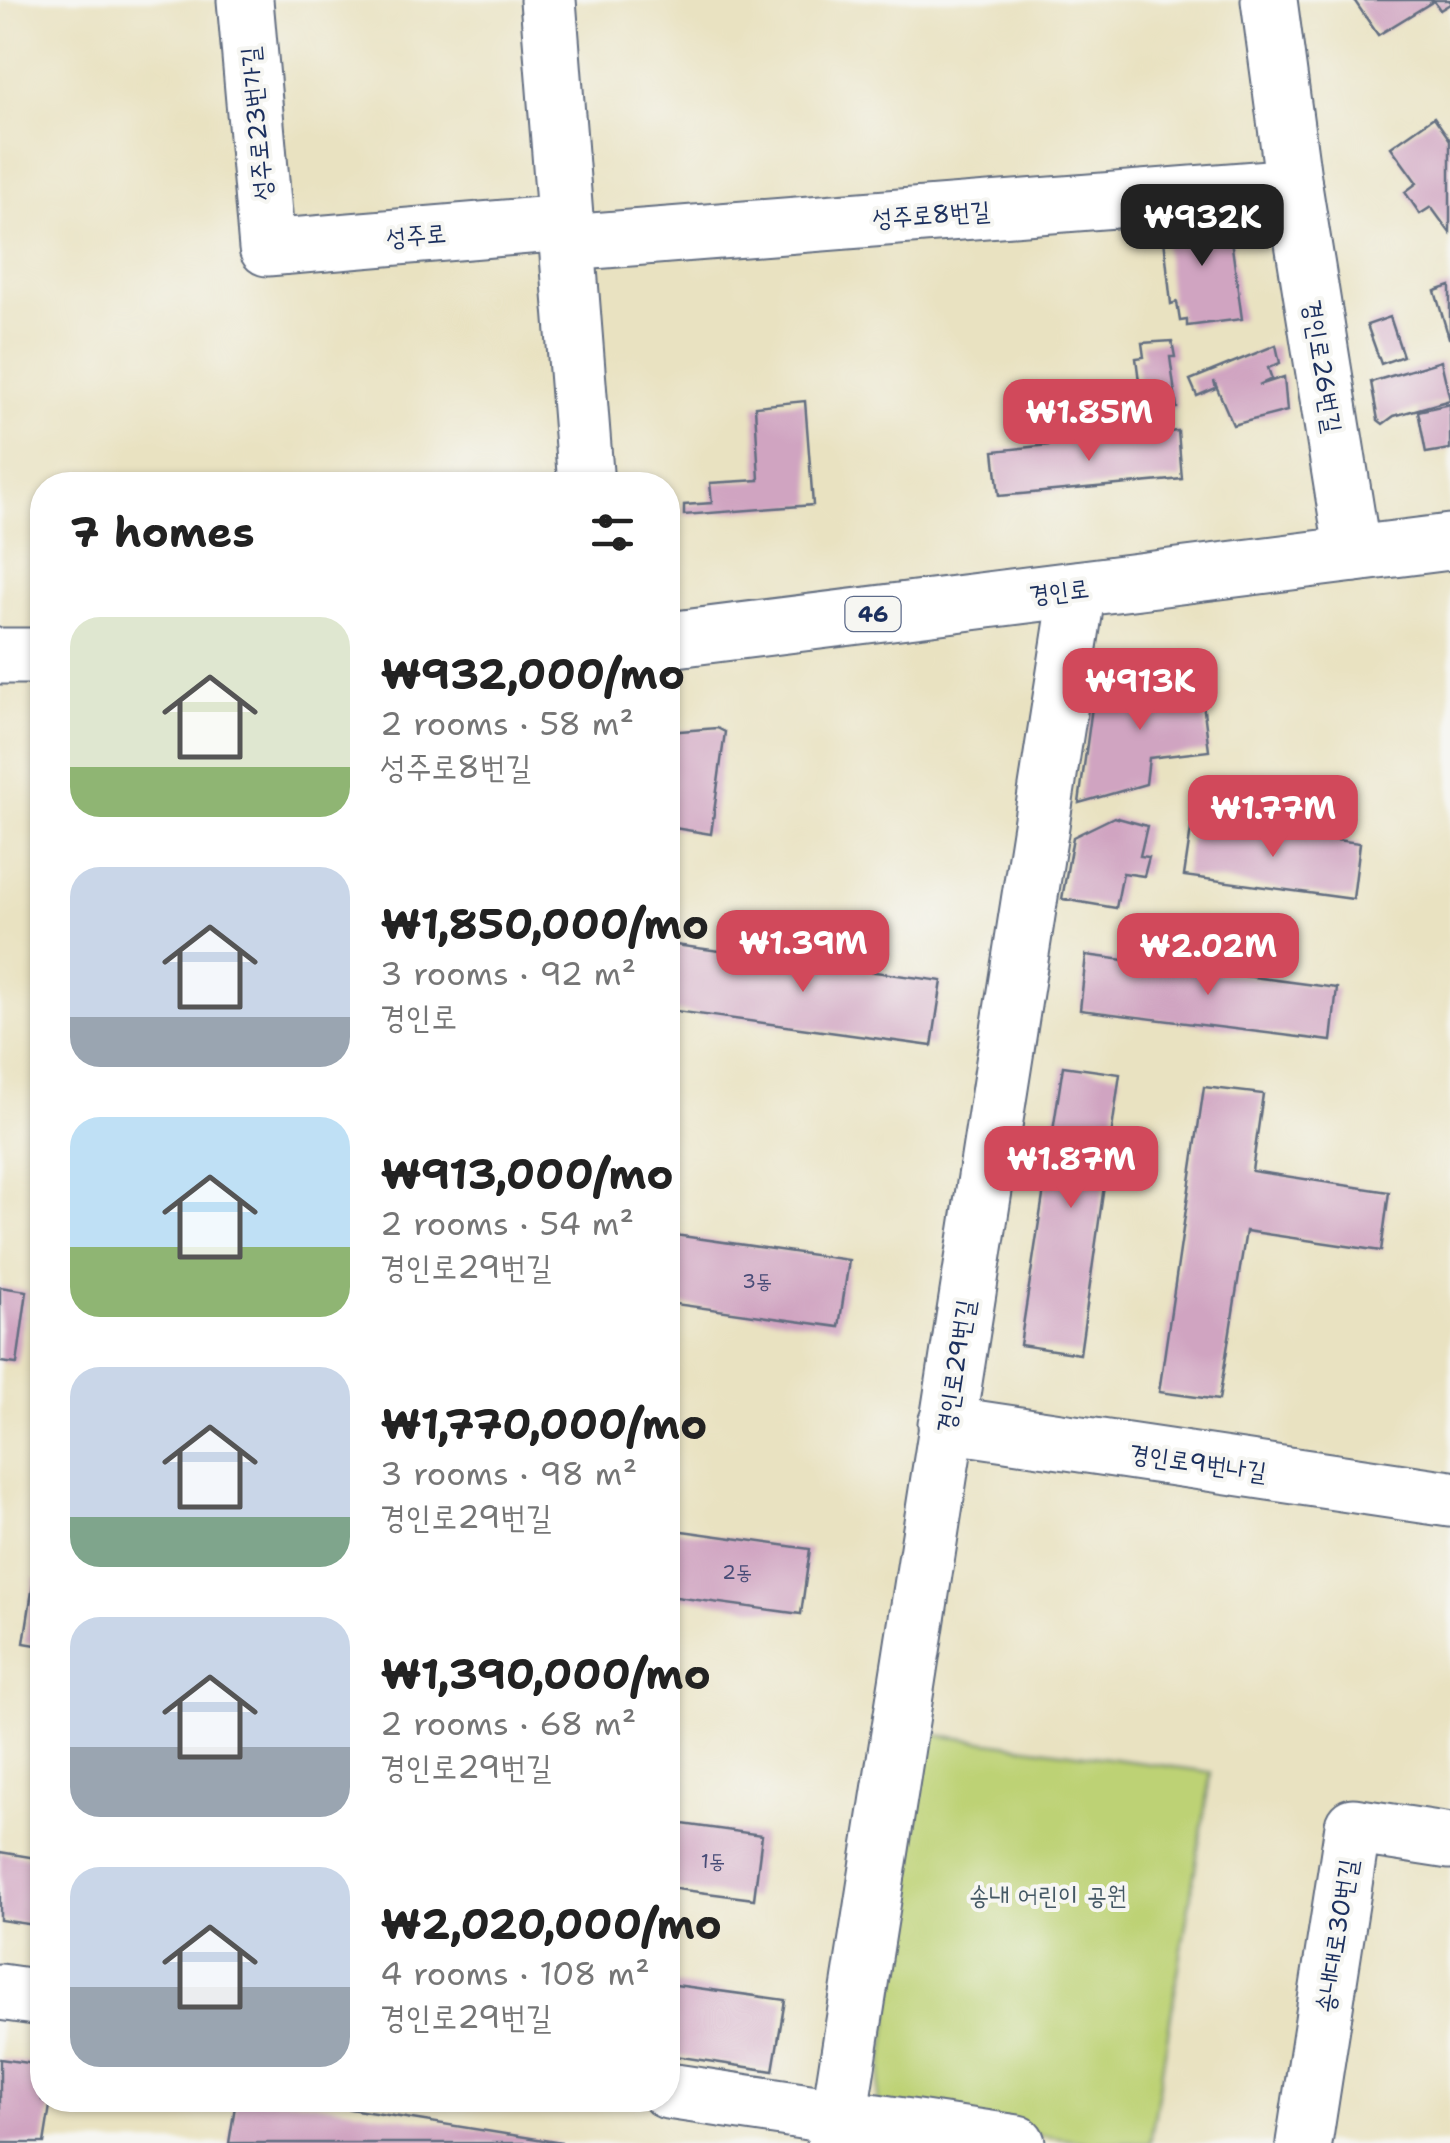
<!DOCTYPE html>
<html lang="en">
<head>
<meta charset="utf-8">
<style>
	body { margin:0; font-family:"Shantell Sans","Poor Story",sans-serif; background:#f6f6f6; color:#222; height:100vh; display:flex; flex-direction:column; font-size:38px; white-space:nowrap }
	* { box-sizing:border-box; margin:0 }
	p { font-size:32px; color:#767676 }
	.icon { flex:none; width:55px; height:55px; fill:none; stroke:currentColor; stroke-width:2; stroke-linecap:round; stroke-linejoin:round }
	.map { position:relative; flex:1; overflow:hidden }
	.sheet { position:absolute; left:30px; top:472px; width:650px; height:1640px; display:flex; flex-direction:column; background:#fff; border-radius:40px; box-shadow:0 2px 8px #0004 }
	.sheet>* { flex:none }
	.price { position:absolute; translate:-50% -85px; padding:0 22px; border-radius:20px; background:#d1495b; color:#fff; font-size:32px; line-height:65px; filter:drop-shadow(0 2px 5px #0008) }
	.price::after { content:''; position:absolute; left:50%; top:60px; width:30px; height:22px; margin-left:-15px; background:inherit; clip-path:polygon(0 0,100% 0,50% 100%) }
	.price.active { background:#222; color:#fff }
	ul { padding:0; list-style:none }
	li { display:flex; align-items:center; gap:30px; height:250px; padding:0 40px }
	li span { display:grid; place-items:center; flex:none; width:280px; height:200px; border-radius:30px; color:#555 }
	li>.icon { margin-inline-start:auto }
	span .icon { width:120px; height:120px; fill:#fffc; stroke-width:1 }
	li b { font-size:42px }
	h2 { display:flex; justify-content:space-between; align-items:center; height:120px; padding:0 40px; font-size:42px }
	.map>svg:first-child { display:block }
	.green { fill:#bdd275; stroke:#6c806a; stroke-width:2.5 }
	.building { fill:#d0a4c1 }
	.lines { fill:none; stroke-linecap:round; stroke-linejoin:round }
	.minor-casing { stroke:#636e81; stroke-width:59 }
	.major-casing { stroke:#636e81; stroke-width:59 }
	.minor { stroke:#fff; stroke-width:55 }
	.major { stroke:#fff; stroke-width:55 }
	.labels { text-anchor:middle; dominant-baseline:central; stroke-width:8; stroke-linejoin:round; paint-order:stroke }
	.number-label { font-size:20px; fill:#484c77 }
	.shield { fill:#f6f6f2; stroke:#5d6b8a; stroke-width:2.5 }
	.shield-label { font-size:22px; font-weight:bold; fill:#1b2f5e }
	.street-label { font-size:25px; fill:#1b2f5e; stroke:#f6f6f2 }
	.park-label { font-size:25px; fill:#445864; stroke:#f6f6f2 }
</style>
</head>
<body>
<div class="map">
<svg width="1450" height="2143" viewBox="0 0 1450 2143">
	<rect width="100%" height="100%" fill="#f6f6f2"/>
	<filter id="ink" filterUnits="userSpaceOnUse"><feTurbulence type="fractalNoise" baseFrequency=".01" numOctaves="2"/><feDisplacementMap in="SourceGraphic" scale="20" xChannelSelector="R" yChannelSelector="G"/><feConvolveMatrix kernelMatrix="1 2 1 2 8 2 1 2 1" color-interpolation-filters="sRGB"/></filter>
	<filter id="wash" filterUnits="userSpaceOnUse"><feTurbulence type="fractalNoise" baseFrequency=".0048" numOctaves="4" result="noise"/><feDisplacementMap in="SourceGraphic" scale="40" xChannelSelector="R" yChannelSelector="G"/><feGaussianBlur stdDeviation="2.25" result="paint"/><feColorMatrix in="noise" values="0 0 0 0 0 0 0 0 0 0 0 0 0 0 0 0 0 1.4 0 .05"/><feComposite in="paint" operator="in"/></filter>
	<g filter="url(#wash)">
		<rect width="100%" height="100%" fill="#e9e2c1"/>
		<!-- green -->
		<path class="green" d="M 929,1734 L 1211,1772 L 1150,2143 L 1090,2143 L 876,2110 Z"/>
		<g id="blocks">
			<!-- building -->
			<g class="building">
				<path d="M 1354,0 L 1450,0 L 1450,4 L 1440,10 L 1434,1 L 1378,35 Z"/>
				<path d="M 1434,117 L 1450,140 L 1450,233 L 1431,207 L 1420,214 L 1405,192 L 1417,183 L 1391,147 Z"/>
				<path d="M 1227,211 L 1242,319 L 1187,326 L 1187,320 L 1180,321 L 1177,302 L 1171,304 L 1163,230 L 1169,229 L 1168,220 Z"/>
				<path d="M 1450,286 L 1450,338 L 1449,338 L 1435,291 Z"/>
				<path d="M 1390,317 L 1403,356 L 1381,364 L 1367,325 Z"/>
				<path d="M 1172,341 L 1175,357 L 1170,357 L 1177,408 L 1143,412 L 1136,358 L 1144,357 L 1142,343 Z"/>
				<path d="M 1276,345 L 1280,363 L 1268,368 L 1272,379 L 1259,385 L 1284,377 L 1287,411 L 1233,425 L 1214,381 L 1216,388 L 1197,396 L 1190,380 Z"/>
				<path d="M 1441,361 L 1450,400 L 1394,416 L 1383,424 L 1378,420 L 1371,382 Z"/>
				<path d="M 805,401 L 813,505 L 684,515 L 684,505 L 712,503 L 710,483 L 759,480 L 755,406 Z"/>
				<path d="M 1450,404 L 1450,449 L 1426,453 L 1418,411 Z"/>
				<path d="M 1178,431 L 1182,479 L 999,496 L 994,451 Z"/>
				<path d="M 1200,678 L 1209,751 L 1149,758 L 1146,784 L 1079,803 L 1094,692 Z"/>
				<path d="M 717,728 L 725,732 L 711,834 L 668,827 L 668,732 Z"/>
				<path d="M 1114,817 L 1147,826 L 1140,856 L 1149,857 L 1144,876 L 1123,873 L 1116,908 L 1062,899 L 1073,837 Z"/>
				<path d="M 1192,822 L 1360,843 L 1353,899 L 1184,876 Z"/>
				<path d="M 668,944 L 942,981 L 932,1046 L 668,1010 Z"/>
				<path d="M 1086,955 L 1337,988 L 1331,1041 L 1080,1010 Z"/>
				<path d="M 1063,1066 L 1120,1074 L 1080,1354 L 1020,1345 Z"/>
				<path d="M 1204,1087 L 1263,1094 L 1252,1171 L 1389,1192 L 1381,1251 L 1246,1231 L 1219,1400 L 1159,1392 Z"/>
				<path d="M 668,1234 L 849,1260 L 839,1327 L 668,1303 Z"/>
				<path d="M 0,1287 L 27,1291 L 17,1364 L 0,1362 Z"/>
				<path d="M 668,1529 L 810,1549 L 801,1614 L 668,1596 Z"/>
				<path d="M 34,1578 L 42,1579 L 42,1646 L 24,1643 Z"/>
				<path d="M 668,1822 L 762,1835 L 754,1899 L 668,1888 Z"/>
				<path d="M 0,1852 L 42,1859 L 42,1926 L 0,1920 Z"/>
				<path d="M 668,1984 L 785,2000 L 773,2071 L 668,2055 Z"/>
				<path d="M 0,2059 L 42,2065 L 42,2100 L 51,2100 L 44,2143 L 0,2143 Z"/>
				<path d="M 236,2100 L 294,2100 L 562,2143 L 229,2143 Z"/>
			</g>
		</g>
	</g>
	<g filter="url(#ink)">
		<use href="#blocks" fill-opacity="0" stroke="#636e81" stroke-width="2.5"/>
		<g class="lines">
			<!-- minor casing -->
			<g class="minor-casing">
				<g id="minor">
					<path d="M 245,0 L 267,248 L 565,223"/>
					<path d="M 548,0 L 586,485"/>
					<path d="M 1269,0 L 1294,186 L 1353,554"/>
					<path d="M 567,243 L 1294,186"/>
					<path d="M 946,1424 L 1450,1499"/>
					<path d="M 0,1992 L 42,1998"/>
					<path d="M 668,2091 L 1017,2143"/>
					<path d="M 835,2143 L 1078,589"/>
					<path d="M 1304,2143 L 1353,1826 L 1450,1841"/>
				</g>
			</g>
			<!-- major casing -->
			<g class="major-casing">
				<g id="major">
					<path d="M 668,640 L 1450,542"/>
					<path d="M 0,656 L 42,656"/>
				</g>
			</g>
			<!-- minor -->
			<use href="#minor" class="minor"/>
			<!-- major -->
			<use href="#major" class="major"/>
		</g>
	</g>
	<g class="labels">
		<!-- number labels -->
		<g class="number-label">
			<text x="757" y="1281">3동</text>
			<text x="737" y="1572">2동</text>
			<text x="713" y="1861">1동</text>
		</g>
		<!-- shield labels -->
		<rect class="shield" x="845.5" y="597" width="55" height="34" rx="8"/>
		<g class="shield-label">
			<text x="873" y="614">46</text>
		</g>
		<!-- street labels -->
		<g class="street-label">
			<text transform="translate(256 124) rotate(-95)">성주로23번가길</text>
			<text transform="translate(931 214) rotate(-4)">성주로8번길</text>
			<text transform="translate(416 235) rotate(-5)">성주로</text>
			<text transform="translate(1323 366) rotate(81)">경인로26번길</text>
			<text transform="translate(1059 591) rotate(-7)">경인로</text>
			<text transform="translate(955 1366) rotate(-81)">경인로29번길</text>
			<text transform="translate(1198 1462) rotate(8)">경인로9번나길</text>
			<text transform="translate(1336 1936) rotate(-81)">송내대로30번길</text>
		</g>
		<!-- park labels -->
		<g class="park-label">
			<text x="1048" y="1895">송내 어린이 공원</text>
		</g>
	</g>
</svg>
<b class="price active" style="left:1202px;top:269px">₩932K</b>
<b class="price" style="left:1089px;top:464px">₩1.85M</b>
<b class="price" style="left:1140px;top:733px">₩913K</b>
<b class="price" style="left:1273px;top:860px">₩1.77M</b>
<b class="price" style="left:803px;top:995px">₩1.39M</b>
<b class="price" style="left:1208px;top:998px">₩2.02M</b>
<b class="price" style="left:1071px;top:1211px">₩1.87M</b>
<section class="sheet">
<h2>7 homes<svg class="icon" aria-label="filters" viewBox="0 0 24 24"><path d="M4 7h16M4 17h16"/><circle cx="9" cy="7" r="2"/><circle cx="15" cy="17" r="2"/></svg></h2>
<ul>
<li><span style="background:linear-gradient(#dfe7d0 75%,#8fb573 0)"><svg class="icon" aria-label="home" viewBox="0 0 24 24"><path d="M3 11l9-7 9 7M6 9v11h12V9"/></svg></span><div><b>₩932,000/mo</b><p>2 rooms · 58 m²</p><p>성주로8번길</p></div></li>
<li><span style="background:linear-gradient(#c9d6e8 75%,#9aa5b1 0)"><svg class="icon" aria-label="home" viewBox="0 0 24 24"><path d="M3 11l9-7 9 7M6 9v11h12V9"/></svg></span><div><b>₩1,850,000/mo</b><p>3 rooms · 92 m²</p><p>경인로</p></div></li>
<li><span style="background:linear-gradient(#bfe0f5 65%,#8fb573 0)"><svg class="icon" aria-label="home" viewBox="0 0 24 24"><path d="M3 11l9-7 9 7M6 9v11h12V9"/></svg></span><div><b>₩913,000/mo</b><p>2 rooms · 54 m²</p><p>경인로29번길</p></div></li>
<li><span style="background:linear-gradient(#c9d6e8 75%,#7fa58c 0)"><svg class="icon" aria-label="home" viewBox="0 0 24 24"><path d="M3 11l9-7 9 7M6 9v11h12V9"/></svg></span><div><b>₩1,770,000/mo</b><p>3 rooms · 98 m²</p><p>경인로29번길</p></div></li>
<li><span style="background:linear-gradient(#c9d6e8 65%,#9aa5b1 0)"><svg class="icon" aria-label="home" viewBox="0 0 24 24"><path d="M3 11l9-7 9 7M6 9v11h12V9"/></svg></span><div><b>₩1,390,000/mo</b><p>2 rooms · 68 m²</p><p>경인로29번길</p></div></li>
<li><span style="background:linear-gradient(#c9d6e8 60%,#9aa5b1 0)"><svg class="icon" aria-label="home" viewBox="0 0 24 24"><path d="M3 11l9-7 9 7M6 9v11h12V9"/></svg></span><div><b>₩2,020,000/mo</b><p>4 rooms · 108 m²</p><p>경인로29번길</p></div></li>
</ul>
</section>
</div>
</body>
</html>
